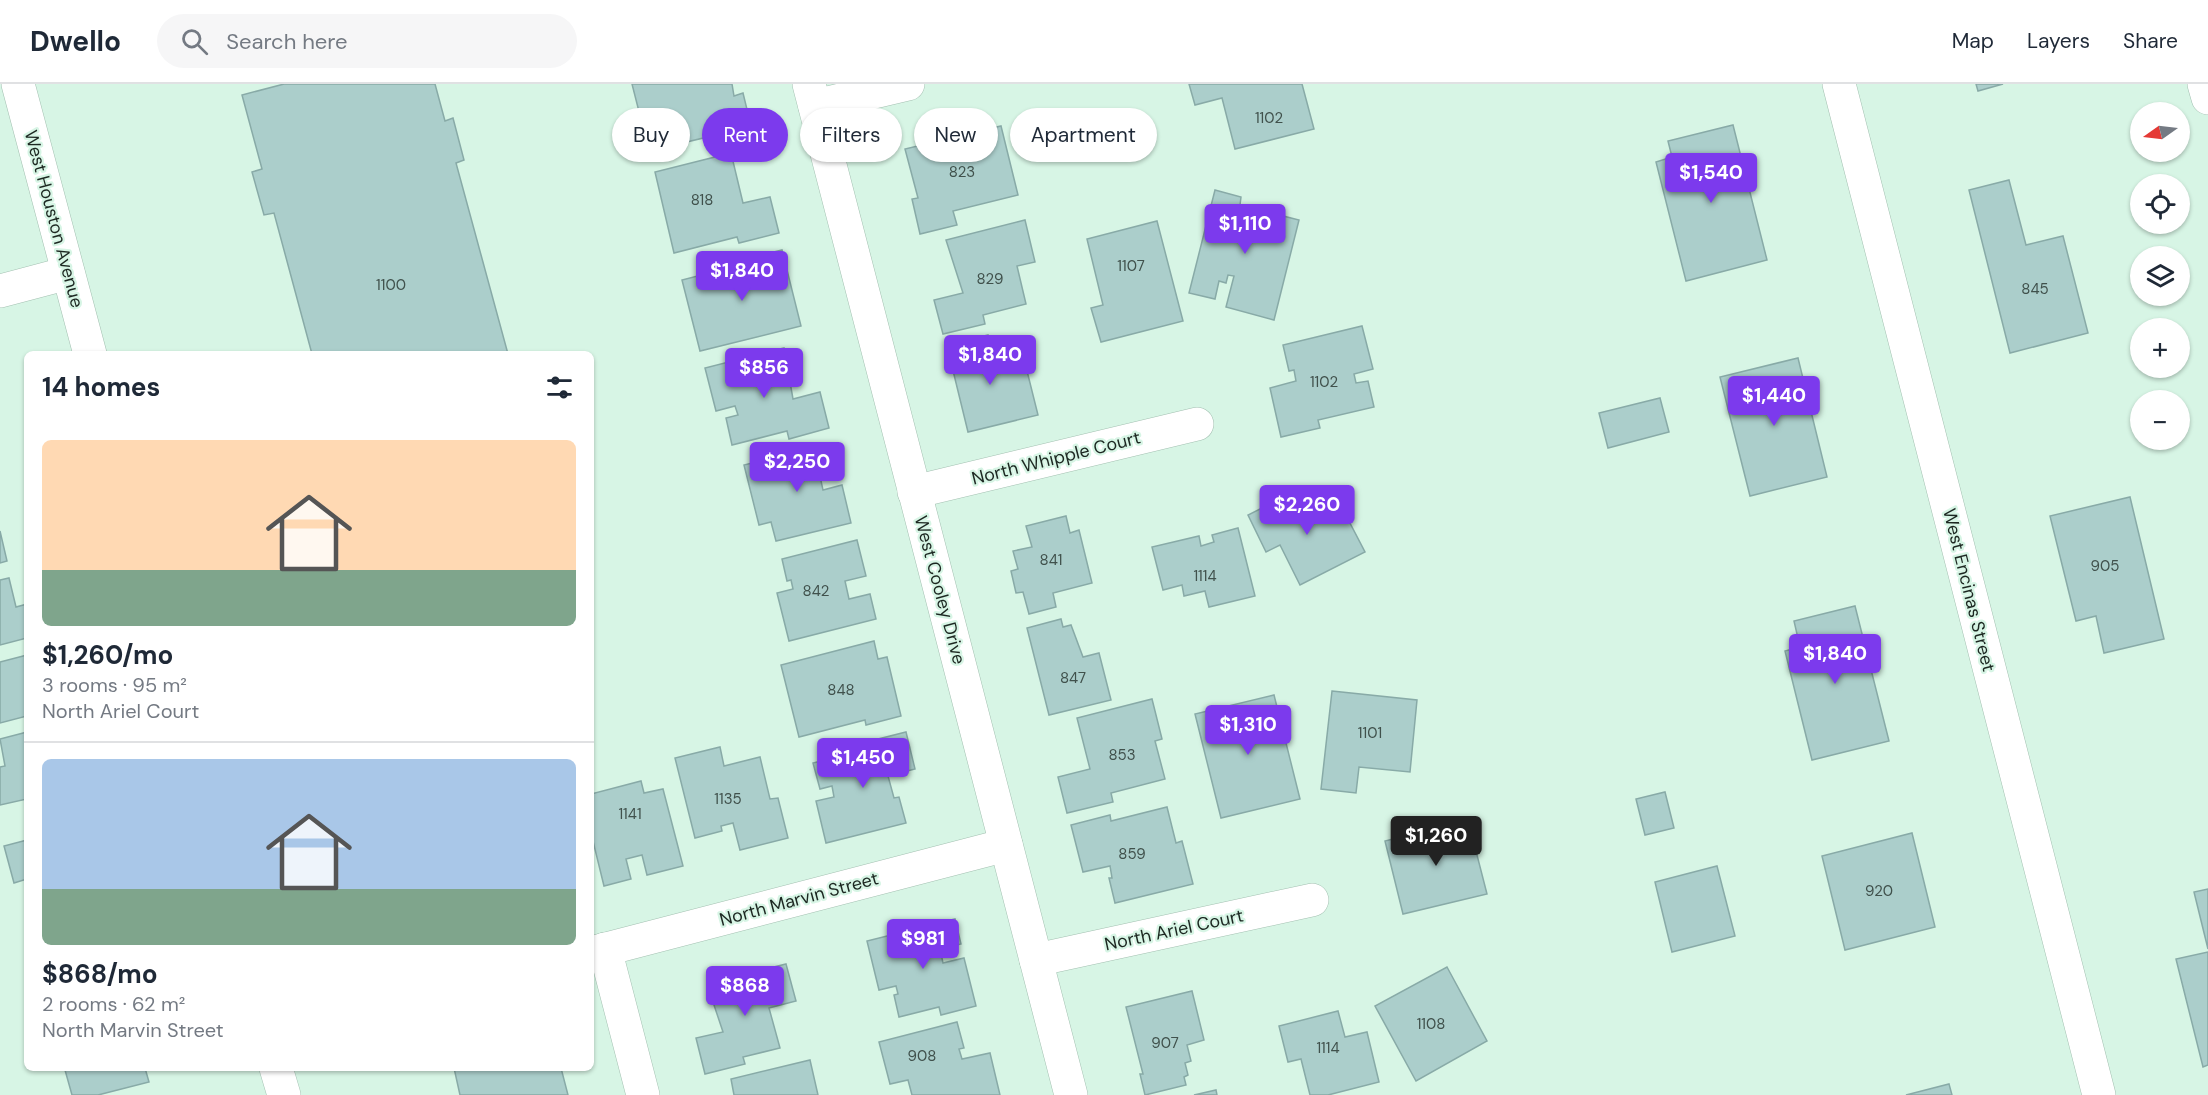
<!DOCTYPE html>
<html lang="en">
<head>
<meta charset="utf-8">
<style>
	body { margin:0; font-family:"DM Sans",sans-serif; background:#f6f6f7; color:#1f2937; height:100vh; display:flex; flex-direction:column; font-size:22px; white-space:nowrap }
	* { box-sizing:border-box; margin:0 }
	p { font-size:20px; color:#747a83 }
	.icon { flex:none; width:33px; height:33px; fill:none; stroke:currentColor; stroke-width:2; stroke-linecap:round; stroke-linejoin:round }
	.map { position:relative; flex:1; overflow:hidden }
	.panel { position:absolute; left:24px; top:267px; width:570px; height:720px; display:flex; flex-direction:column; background:#fff; border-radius:9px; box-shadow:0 2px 4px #0004 }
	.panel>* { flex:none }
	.hud { position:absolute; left:612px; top:24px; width:570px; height:54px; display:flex; gap:12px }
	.needle { width:39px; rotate:256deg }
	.tools { position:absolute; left:2130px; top:18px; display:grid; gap:12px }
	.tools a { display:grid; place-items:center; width:60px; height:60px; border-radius:50%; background:#fff; box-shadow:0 2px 4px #0004; font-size:30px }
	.price { position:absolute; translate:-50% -51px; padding:0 14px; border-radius:6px; background:#7c3aed; color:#fff; font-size:20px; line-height:39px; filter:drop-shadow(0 2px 3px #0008) }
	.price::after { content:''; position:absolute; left:50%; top:36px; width:18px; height:14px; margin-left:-9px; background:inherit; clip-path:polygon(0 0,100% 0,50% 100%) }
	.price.current { background:#222; color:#fff }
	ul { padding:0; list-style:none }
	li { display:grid; align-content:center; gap:12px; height:318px; padding:0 18px }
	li+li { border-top:2px solid #e0e1e3 }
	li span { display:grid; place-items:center; height:186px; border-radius:9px; color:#555 }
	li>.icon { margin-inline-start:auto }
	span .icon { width:108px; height:108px; fill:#fffc; stroke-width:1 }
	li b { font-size:26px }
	h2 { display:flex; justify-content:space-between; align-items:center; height:72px; padding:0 18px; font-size:26px }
	.pill { padding:0 21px; border-radius:27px; background:#fff; box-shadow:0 2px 4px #0004; font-size:21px; line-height:54px }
	.pill.current { background:#7c3aed; color:#fff }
	header { display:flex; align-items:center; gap:36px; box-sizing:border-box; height:84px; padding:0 30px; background:#fff; border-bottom:2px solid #e0e1e3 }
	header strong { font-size:28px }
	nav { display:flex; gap:33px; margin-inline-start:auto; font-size:21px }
	.search { width:420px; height:54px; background:#f6f6f7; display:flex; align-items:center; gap:15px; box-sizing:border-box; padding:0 21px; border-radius:33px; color:#747a83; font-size:22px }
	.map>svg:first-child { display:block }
	.building { fill:#abcecb; stroke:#88aaa7; stroke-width:1.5 }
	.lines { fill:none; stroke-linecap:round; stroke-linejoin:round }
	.street-casing { stroke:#a3c0b1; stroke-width:34 }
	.secondary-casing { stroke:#a3c0b1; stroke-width:34 }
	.street { stroke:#fff; stroke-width:33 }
	.secondary { stroke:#fff; stroke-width:33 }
	.labels { text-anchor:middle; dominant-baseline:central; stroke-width:4.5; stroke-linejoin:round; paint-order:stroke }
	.number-label { font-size:15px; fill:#40514c }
	.street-label { font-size:18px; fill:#1c2721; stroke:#d7f5e5 }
</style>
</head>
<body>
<header>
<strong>Dwello</strong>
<div class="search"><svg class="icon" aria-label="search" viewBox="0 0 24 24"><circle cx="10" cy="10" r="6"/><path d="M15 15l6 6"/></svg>Search here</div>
<nav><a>Map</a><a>Layers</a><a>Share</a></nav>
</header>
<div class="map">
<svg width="2208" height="1011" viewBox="0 0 2208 1011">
	<rect width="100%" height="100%" fill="#d7f5e5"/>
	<!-- building -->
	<g class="building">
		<path d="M 284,0 L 435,0 L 445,37 L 453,34 L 464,76 L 456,79 L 508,270 L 312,270 L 274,129 L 264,131 L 252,88 L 262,85 L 242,11 Z"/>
		<path d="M 632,0 L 732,0 L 734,12 L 743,9 L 752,46 L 717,55 L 716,51 L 649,67 Z"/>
		<path d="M 1189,0 L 1302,0 L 1314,45 L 1235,65 L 1222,14 L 1195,21 Z"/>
		<path d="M 1976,0 L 2003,0 L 1978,7 Z"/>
		<path d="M 1733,41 L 1767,176 L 1686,197 L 1656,78 L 1672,73 L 1668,57 Z"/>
		<path d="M 1001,42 L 1018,111 L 953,127 L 957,141 L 920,150 L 912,115 L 918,114 L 905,65 Z"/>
		<path d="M 731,69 L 743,119 L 770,113 L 779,149 L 739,159 L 737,153 L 674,169 L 655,88 Z"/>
		<path d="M 2009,96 L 2026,161 L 2063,152 L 2088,249 L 2010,269 L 1969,106 Z"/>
		<path d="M 1215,106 L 1241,113 L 1240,121 L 1299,136 L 1274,236 L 1226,223 L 1234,192 L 1228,191 L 1226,199 L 1219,197 L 1215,215 L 1189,209 Z"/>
		<path d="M 1025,136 L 1035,178 L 1017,182 L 1026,220 L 983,231 L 985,240 L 943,250 L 934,216 L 963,209 L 946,156 Z"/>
		<path d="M 1157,137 L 1183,237 L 1101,258 L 1091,224 L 1103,221 L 1087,155 Z"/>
		<path d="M 782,166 L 801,242 L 700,267 L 682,196 L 748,179 L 747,175 Z"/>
		<path d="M 1362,242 L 1373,285 L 1354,290 L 1356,299 L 1368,297 L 1374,323 L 1318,336 L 1320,344 L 1281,353 L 1270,304 L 1296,297 L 1294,286 L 1289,287 L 1283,261 Z"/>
		<path d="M 988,251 L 993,271 L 1006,268 L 1011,287 L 1026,283 L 1038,331 L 968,348 L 947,262 Z"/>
		<path d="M 784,264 L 793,315 L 820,308 L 829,344 L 789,355 L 787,347 L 732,361 L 726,334 L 738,331 L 735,322 L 716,327 L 705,284 Z"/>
		<path d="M 1798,274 L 1827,393 L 1750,412 L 1720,293 Z"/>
		<path d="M 1660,314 L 1669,348 L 1608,364 L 1599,329 Z"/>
		<path d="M 831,359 L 838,384 L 819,388 L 823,406 L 842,401 L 851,439 L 776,457 L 771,438 L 759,441 L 744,381 Z"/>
		<path d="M 1292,409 L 1300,426 L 1313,420 L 1318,429 L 1339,418 L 1365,468 L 1300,501 L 1280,461 L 1266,468 L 1248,431 Z"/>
		<path d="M 2130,413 L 2164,555 L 2104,569 L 2096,532 L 2076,537 L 2050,432 Z"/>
		<path d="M 1066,432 L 1070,449 L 1079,446 L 1092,499 L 1053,509 L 1056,523 L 1029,530 L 1023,508 L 1016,509 L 1011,487 L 1018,485 L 1013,467 L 1032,463 L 1026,442 Z"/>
		<path d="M 1238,444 L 1255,512 L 1209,523 L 1205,507 L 1184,512 L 1182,501 L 1163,506 L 1152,463 L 1199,452 L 1201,462 L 1214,458 L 1212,451 Z"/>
		<path d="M 0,447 L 7,477 L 0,479 Z"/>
		<path d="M 857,456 L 866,492 L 845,497 L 849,515 L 870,510 L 876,535 L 789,557 L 777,509 L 793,505 L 791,496 L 787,497 L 782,475 Z"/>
		<path d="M 9,494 L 16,523 L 27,520 L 27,554 L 0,561 L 0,496 Z"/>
		<path d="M 1855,522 L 1889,657 L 1812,676 L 1785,567 L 1800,563 L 1794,537 Z"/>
		<path d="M 1061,535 L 1063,543 L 1071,541 L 1083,573 L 1099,569 L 1111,616 L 1049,631 L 1027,544 Z"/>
		<path d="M 874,557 L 878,575 L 887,573 L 901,632 L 866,641 L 865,636 L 799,653 L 781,581 Z"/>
		<path d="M 27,571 L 27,632 L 0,639 L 0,578 Z"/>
		<path d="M 1332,607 L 1417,616 L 1410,688 L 1359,683 L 1356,709 L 1321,705 Z"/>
		<path d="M 1274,611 L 1300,715 L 1221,734 L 1195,630 Z"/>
		<path d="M 1152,615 L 1162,655 L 1155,657 L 1165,695 L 1111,709 L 1113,718 L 1067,729 L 1058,693 L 1090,685 L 1077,634 Z"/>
		<path d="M 27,648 L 27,715 L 0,721 L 0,683 L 5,682 L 0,655 Z"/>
		<path d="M 906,648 L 915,685 L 888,692 L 894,714 L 899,713 L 906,739 L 826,759 L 816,717 L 834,713 L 832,702 L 820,705 L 813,679 L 868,665 L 866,658 Z"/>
		<path d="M 720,663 L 724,682 L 760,673 L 770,715 L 778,714 L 788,754 L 740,766 L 733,739 L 721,742 L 722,747 L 695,754 L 675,674 Z"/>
		<path d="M 641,697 L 644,709 L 663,705 L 683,782 L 647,791 L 642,771 L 626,775 L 631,795 L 604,802 L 591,749 L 591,710 Z"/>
		<path d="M 1665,708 L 1674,744 L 1645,751 L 1636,715 Z"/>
		<path d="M 1167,723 L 1176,759 L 1182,757 L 1193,800 L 1115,819 L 1109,794 L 1112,794 L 1110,782 L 1083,788 L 1071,741 L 1110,731 L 1111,737 Z"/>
		<path d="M 1468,736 L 1487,810 L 1403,830 L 1385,757 Z"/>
		<path d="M 1912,749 L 1935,843 L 1845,866 L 1822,772 Z"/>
		<path d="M 27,756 L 27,795 L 14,799 L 4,762 Z"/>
		<path d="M 1717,782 L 1735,852 L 1672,868 L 1655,798 Z"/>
		<path d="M 2208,805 L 2208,865 L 2194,808 Z"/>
		<path d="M 955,835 L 961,860 L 940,865 L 943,879 L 964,874 L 976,922 L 941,931 L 939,923 L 899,933 L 894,911 L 898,910 L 896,902 L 879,906 L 867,857 Z"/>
		<path d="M 2208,868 L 2208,981 L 2203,983 L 2176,875 Z"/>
		<path d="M 786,880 L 796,917 L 769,924 L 780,964 L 743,973 L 745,980 L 705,990 L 696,954 L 723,948 L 707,900 Z"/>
		<path d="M 1447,883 L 1487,957 L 1416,997 L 1375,922 Z"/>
		<path d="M 1192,907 L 1204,956 L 1187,961 L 1191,977 L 1185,979 L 1188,991 L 1184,993 L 1186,1001 L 1145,1011 L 1140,990 L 1143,990 L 1126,923 Z"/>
		<path d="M 1338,927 L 1345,953 L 1367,948 L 1379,998 L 1328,1011 L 1310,1011 L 1301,975 L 1288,978 L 1279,942 Z"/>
		<path d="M 957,938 L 964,964 L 959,965 L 962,975 L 990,969 L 1000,1011 L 912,1011 L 908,996 L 890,1000 L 879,958 Z"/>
		<path d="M 810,976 L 818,1011 L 734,1011 L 731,995 Z"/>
		<path d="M 72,984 L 145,984 L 149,998 L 98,1011 L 72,1011 L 65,986 Z"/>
		<path d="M 454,984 L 561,984 L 568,1011 L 460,1011 Z"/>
		<path d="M 1949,1000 L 1952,1011 L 1906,1011 Z"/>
		<path d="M 1216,1006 L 1217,1011 L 1194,1011 Z"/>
	</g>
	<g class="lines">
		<!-- street casing -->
		<g class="street-casing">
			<g id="street">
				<path d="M 809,0 L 1071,1011"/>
				<path d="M 1839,0 L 2099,1011"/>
				<path d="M 2204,0 L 2208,14"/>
				<path d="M 815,22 L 908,0"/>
				<path d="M 0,207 L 68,189"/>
				<path d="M 914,408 L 1197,340"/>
				<path d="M 605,865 L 643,1011"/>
				<path d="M 591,869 L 1006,761"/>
				<path d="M 1036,876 L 1312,816"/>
			</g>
		</g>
		<!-- secondary casing -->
		<g class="secondary-casing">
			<g id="secondary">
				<path d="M 18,0 L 90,270"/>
				<path d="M 276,984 L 284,1011"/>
			</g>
		</g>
		<!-- street -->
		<use href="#street" class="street"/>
		<!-- secondary -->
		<use href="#secondary" class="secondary"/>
	</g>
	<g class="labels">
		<!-- number labels -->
		<g class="number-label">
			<text x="1269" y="34">1102</text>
			<text x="962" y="88">823</text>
			<text x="702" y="116">818</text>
			<text x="1131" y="182">1107</text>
			<text x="990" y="195">829</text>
			<text x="391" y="201">1100</text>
			<text x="2035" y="205">845</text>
			<text x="1324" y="298">1102</text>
			<text x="1051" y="476">841</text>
			<text x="2105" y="482">905</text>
			<text x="1205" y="492">1114</text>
			<text x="816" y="507">842</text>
			<text x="1073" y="594">847</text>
			<text x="841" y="606">848</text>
			<text x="1370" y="649">1101</text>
			<text x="1122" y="671">853</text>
			<text x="728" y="715">1135</text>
			<text x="630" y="730">1141</text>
			<text x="1132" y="770">859</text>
			<text x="1879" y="807">920</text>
			<text x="1431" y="940">1108</text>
			<text x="1165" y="959">907</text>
			<text x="1328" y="964">1114</text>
			<text x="922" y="972">908</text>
		</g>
		<!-- street labels -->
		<g class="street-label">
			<text transform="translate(54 135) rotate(75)">West Houston Avenue</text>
			<text transform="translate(1056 374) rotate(-14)">North Whipple Court</text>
			<text transform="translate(940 506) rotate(75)">West Cooley Drive</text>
			<text transform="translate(1969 506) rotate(76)">West Encinas Street</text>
			<text transform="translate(799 815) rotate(-15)">North Marvin Street</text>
			<text transform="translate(1174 846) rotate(-12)">North Ariel Court</text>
		</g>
	</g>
</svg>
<div class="tools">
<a><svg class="needle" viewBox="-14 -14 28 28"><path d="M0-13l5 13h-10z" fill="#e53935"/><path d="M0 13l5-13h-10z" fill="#747a83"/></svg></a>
<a><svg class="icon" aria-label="locate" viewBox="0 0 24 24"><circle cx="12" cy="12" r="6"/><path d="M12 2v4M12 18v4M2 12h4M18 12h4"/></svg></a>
<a><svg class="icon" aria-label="layers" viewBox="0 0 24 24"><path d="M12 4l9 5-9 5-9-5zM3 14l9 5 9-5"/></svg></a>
<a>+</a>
<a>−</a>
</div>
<b class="price" style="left:1711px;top:120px">$1,540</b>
<b class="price" style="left:1245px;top:171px">$1,110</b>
<b class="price" style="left:742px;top:218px">$1,840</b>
<b class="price" style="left:990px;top:302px">$1,840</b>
<b class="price" style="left:764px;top:315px">$856</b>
<b class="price" style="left:1774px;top:343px">$1,440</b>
<b class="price" style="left:797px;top:409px">$2,250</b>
<b class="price" style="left:1307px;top:452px">$2,260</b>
<b class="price" style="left:1835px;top:601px">$1,840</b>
<b class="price" style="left:1248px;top:672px">$1,310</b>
<b class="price" style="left:863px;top:705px">$1,450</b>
<b class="price current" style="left:1436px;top:783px">$1,260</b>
<b class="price" style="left:923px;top:886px">$981</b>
<b class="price" style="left:745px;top:933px">$868</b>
<div class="hud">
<a class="pill">Buy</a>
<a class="pill current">Rent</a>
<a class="pill">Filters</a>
<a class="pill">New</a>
<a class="pill">Apartment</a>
</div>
<section class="panel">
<h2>14 homes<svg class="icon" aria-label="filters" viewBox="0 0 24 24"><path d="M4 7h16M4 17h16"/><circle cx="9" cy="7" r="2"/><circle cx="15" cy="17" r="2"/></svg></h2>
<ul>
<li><span style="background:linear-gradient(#ffd9b3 70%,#7fa58c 0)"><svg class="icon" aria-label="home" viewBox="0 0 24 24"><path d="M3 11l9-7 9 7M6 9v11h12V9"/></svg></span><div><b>$1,260/mo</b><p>3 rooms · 95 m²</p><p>North Ariel Court</p></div></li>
<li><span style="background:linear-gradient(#a9c7e8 70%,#7fa58c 0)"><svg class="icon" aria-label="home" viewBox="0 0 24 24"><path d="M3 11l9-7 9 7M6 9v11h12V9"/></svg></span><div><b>$868/mo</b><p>2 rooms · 62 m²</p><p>North Marvin Street</p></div></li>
</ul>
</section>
</div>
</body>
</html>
